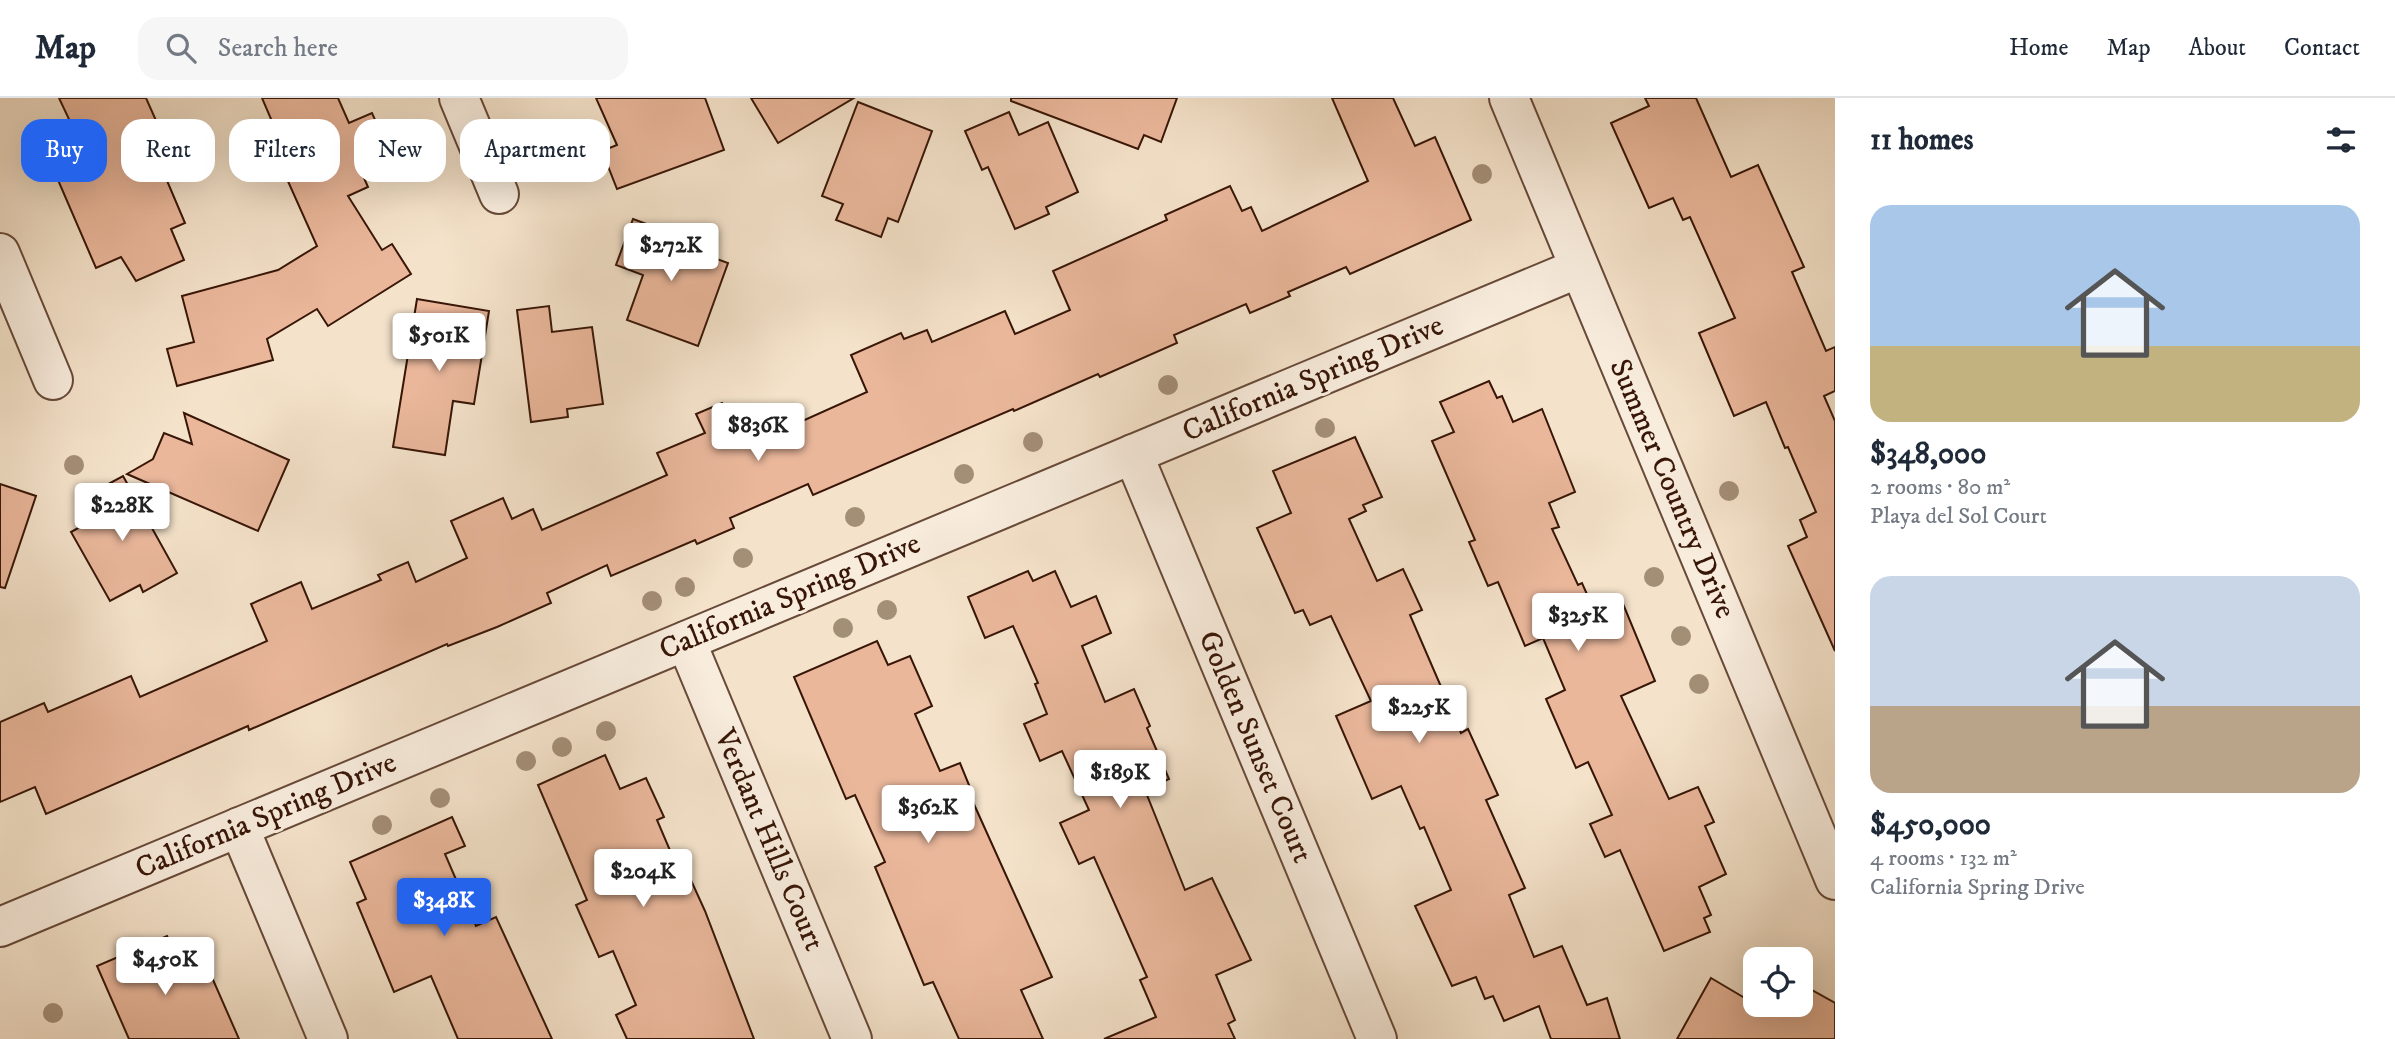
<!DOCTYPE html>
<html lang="en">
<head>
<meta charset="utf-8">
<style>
	body { margin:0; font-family:"IM FELL DW Pica",serif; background:#f6f6f7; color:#1f2937; height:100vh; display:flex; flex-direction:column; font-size:26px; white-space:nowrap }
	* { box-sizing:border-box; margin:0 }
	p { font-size:23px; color:#747a83 }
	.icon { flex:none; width:38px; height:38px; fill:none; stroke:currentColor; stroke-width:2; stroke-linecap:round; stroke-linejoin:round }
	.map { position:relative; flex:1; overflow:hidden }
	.details { display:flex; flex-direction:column; background:#fff; width:560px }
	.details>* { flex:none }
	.banner { position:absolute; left:21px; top:21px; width:665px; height:63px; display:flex; gap:14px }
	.fabs { position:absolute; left:1743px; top:849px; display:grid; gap:14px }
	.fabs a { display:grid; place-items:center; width:70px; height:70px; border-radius:14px; background:#fff; box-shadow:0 7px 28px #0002; font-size:35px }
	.price { position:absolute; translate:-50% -60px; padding:0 16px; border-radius:7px; background:#fff; color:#222; font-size:23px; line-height:46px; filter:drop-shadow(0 2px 4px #0008) }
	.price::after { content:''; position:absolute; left:50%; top:42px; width:21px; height:16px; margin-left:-10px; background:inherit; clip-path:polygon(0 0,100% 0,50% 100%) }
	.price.on { background:#2563eb; color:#fff }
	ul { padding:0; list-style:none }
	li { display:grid; align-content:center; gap:14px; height:371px; padding:0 35px }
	li span { display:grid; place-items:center; height:217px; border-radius:21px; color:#555 }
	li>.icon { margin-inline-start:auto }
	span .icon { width:126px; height:126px; fill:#fffc; stroke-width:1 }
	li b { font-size:30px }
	h2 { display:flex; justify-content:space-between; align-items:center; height:84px; padding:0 35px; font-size:30px }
	.tag { padding:0 24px; border-radius:21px; background:#fff; box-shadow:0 7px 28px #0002; font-size:24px; line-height:63px }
	.tag.on { background:#2563eb; color:#fff }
	header { display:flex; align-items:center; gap:42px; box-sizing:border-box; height:98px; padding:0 35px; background:#fff; border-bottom:2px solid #e0e1e3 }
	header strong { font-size:33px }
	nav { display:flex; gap:38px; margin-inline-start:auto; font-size:24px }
	.search { width:490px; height:63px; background:#f6f6f7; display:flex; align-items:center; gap:18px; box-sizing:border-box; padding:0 24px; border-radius:21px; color:#747a83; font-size:26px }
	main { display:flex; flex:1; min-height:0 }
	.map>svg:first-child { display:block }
	.building { fill:#eab79b; stroke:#381607; stroke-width:2 }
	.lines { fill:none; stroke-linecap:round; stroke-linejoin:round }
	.minor-casing { stroke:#674938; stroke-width:42 }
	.minor { stroke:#f8ecdd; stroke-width:38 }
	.tree { fill:#a38e76 }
	.labels { text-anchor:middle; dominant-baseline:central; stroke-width:6; stroke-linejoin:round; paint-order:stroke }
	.street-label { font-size:30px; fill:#381607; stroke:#f8ecdd }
</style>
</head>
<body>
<header>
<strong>Map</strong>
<div class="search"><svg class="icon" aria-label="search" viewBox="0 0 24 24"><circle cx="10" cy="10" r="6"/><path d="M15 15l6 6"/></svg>Search here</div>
<nav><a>Home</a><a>Map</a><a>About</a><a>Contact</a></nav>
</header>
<main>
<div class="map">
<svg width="1835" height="941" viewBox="0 0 1835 941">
	<rect width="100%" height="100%" fill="#f4e2ca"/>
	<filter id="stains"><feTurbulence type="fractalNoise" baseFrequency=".00286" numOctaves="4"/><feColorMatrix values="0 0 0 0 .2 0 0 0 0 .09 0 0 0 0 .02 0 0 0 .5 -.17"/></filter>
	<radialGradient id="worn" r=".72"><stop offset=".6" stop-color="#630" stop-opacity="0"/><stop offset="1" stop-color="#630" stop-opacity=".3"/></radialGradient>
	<!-- building -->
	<g class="building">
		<path d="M 59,0 L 146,0 L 178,72 L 165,78 L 185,125 L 171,131 L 184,162 L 136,183 L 121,159 L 96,170 L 58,82 L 91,68 Z"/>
		<path d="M 262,0 L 338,0 L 349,25 L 372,15 L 388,51 L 357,64 L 368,89 L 348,98 L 382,152 L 392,146 L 411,176 L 328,228 L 317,211 L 267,241 L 273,262 L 177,288 L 167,251 L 194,244 L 182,198 L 278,172 L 317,148 L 274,52 L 283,49 Z"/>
		<path d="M 596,0 L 705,0 L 724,52 L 617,91 L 602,53 L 617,47 Z"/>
		<path d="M 751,0 L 854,0 L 778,45 Z"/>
		<path d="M 1011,0 L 1177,0 L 1161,44 L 1144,37 L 1138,51 L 1011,3 Z"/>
		<path d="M 1332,0 L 1393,0 L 1415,48 L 1435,39 L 1471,122 L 1350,176 L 1346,169 L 1288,194 L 1290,198 L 1250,215 L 1246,206 L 1174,237 L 1177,245 L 1100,279 L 1098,276 L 1014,313 L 1013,311 L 813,397 L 808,386 L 730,420 L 734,430 L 697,446 L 695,442 L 611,478 L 607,467 L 547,495 L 551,505 L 497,529 L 448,548 L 447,546 L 249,632 L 248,628 L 46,716 L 35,689 L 0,704 L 0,624 L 44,605 L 48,614 L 131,578 L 140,599 L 267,543 L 251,506 L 301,484 L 312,511 L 381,482 L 378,477 L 408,464 L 416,484 L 467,460 L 451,423 L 503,400 L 512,421 L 533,411 L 542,432 L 667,377 L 657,355 L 705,335 L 696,316 L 722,305 L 742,350 L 867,294 L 851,257 L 901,235 L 904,241 L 927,232 L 932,244 L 1005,213 L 1015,236 L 1070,212 L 1053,173 L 1167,122 L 1165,117 L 1230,88 L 1242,113 L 1251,109 L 1262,133 L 1368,83 Z"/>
		<path d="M 1645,0 L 1696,0 L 1731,79 L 1758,67 L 1804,169 L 1792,174 L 1826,253 L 1835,249 L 1835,293 L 1824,298 L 1835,323 L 1835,553 L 1788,448 L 1807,439 L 1800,422 L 1816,414 L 1788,349 L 1785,350 L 1766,304 L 1734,318 L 1699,235 L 1735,220 L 1690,119 L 1683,122 L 1673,100 L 1649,110 L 1611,25 L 1649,8 Z"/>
		<path d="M 858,4 L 932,33 L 898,124 L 888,120 L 881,139 L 836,122 L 843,106 L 822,98 Z"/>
		<path d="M 1009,14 L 1019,37 L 1048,24 L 1078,94 L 1046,109 L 1049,116 L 1015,131 L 988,69 L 982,72 L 965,33 Z"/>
		<path d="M 633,121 L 679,138 L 676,146 L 728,165 L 698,248 L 627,222 L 643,177 L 616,167 Z"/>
		<path d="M 417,201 L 489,213 L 474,306 L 453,303 L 445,357 L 393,349 Z"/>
		<path d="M 549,208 L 552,234 L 592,229 L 603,306 L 567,311 L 568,319 L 531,324 L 517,212 Z"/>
		<path d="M 1489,283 L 1497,300 L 1502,298 L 1513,324 L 1542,311 L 1575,394 L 1549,405 L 1559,429 L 1552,431 L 1578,487 L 1582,485 L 1594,512 L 1621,501 L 1655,583 L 1621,598 L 1669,701 L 1698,689 L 1714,724 L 1705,728 L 1726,776 L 1699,789 L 1711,817 L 1704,820 L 1710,834 L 1664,853 L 1620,752 L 1605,759 L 1590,726 L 1612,717 L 1588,664 L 1576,670 L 1546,601 L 1565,592 L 1543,540 L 1525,548 L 1498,484 L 1488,488 L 1469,444 L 1475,442 L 1432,343 L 1454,334 L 1440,304 Z"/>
		<path d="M 184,315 L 289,362 L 258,433 L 127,376 L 153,361 L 164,335 L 192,346 Z"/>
		<path d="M 1355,339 L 1382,399 L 1363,407 L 1366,413 L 1349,421 L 1377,483 L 1403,471 L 1422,512 L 1410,517 L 1461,635 L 1468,631 L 1498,697 L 1486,702 L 1525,790 L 1509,797 L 1534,859 L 1562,848 L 1587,907 L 1607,900 L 1620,941 L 1551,941 L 1539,908 L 1504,923 L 1493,898 L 1485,901 L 1476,879 L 1452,888 L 1415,808 L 1451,792 L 1424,729 L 1420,731 L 1401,688 L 1372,701 L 1336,618 L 1371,603 L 1331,518 L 1310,527 L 1303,512 L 1295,515 L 1257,430 L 1291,415 L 1273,373 Z"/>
		<path d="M 123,378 L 177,475 L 143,494 L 140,487 L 110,503 L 71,434 L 100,418 L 88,397 Z"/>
		<path d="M 0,386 L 36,398 L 5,490 L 0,489 Z"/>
		<path d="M 1028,473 L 1033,483 L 1055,473 L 1071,509 L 1096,498 L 1111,535 L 1082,548 L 1105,604 L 1134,591 L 1150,628 L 1147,630 L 1169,681 L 1145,692 L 1185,792 L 1212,780 L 1251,862 L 1216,877 L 1235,922 L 1228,926 L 1235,941 L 1104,941 L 1156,919 L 1140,882 L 1147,879 L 1094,759 L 1079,766 L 1060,725 L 1089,712 L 1062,653 L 1040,663 L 1024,626 L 1047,616 L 1035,586 L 1038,585 L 1013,528 L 985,540 L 968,499 Z"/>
		<path d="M 877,543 L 888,567 L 910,558 L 932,608 L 915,616 L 940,673 L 960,665 L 971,692 L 968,693 L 1052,879 L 1021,892 L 1043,941 L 959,941 L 933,884 L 924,887 L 875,769 L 885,764 L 855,697 L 846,701 L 794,579 Z"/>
		<path d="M 605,657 L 620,691 L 646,680 L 664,719 L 657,722 L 683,783 L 690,780 L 705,813 L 754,941 L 627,941 L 616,917 L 636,907 L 613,853 L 599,859 L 576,807 L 587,802 L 538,687 Z"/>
		<path d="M 452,719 L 465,748 L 445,756 L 476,828 L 496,819 L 552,941 L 458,941 L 431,878 L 394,894 L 357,805 L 366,801 L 350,764 Z"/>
		<path d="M 167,838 L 185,877 L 207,868 L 239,941 L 129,941 L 97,868 Z"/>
		<path d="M 1711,880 L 1755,906 L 1801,906 L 1801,886 L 1835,905 L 1835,941 L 1677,941 Z"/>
	</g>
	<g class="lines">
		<!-- minor casing -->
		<g class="minor-casing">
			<g id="minor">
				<path d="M 459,0 L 499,96"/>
				<path d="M 1509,0 L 1835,782"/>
				<path d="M 0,155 L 53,282"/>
				<path d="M 1133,356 L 1377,941"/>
				<path d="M 686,543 L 852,941"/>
				<path d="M 239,729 L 328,941"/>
				<path d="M 0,829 L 1579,170"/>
			</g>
		</g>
		<!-- minor -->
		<use href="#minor" class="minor"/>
	</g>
	<!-- trees -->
	<g class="tree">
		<circle cx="1482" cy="76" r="10"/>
		<circle cx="1168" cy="287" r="10"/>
		<circle cx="1325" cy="330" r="10"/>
		<circle cx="1033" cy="344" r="10"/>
		<circle cx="74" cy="367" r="10"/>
		<circle cx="964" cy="376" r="10"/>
		<circle cx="1729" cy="393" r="10"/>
		<circle cx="855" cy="419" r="10"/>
		<circle cx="743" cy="460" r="10"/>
		<circle cx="1654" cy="479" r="10"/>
		<circle cx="685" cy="489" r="10"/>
		<circle cx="652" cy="503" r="10"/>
		<circle cx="887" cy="512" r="10"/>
		<circle cx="843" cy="530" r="10"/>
		<circle cx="1681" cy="538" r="10"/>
		<circle cx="1699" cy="586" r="10"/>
		<circle cx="606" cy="633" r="10"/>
		<circle cx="562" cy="649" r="10"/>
		<circle cx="526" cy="663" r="10"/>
		<circle cx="440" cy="700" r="10"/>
		<circle cx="382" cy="727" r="10"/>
		<circle cx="53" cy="915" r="10"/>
	</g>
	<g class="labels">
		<!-- street labels -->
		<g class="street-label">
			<text transform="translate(1313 281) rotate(-23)">California Spring Drive</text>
			<text transform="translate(1672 391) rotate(67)">Summer Country Drive</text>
			<text transform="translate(790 499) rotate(-23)">California Spring Drive</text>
			<text transform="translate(1255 649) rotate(67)">Golden Sunset Court</text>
			<text transform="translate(266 718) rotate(-23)">California Spring Drive</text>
			<text transform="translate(769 742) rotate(67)">Verdant Hills Court</text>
		</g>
	</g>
	<rect width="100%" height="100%" filter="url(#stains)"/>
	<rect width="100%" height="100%" fill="url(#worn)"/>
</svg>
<div class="fabs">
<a><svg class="icon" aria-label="locate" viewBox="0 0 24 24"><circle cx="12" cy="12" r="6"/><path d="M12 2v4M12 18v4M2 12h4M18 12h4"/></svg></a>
</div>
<b class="price" style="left:671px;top:185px">$272K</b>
<b class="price" style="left:439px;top:275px">$501K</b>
<b class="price" style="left:758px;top:365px">$836K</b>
<b class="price" style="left:122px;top:445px">$228K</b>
<b class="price" style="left:1578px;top:555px">$325K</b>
<b class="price" style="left:1419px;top:647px">$225K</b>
<b class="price" style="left:1120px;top:712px">$189K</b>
<b class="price" style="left:928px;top:747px">$362K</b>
<b class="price" style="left:643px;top:811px">$204K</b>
<b class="price on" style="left:444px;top:840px">$348K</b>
<b class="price" style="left:165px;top:899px">$450K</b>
<div class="banner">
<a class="tag on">Buy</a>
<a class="tag">Rent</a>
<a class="tag">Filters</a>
<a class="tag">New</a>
<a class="tag">Apartment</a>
</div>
</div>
<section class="details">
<h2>11 homes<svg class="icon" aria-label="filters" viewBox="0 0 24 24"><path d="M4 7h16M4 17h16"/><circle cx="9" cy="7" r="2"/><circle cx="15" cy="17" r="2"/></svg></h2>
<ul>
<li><span style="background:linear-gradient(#a9c7e8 65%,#c2b280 0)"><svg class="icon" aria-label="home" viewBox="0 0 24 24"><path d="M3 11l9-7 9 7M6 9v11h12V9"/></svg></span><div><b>$348,000</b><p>2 rooms · 80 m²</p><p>Playa del Sol Court</p></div></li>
<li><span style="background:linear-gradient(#c9d6e8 60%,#b9a48a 0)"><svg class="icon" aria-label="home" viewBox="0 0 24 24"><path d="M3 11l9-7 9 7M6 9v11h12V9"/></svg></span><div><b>$450,000</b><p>4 rooms · 132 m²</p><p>California Spring Drive</p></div></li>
</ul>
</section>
</main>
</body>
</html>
